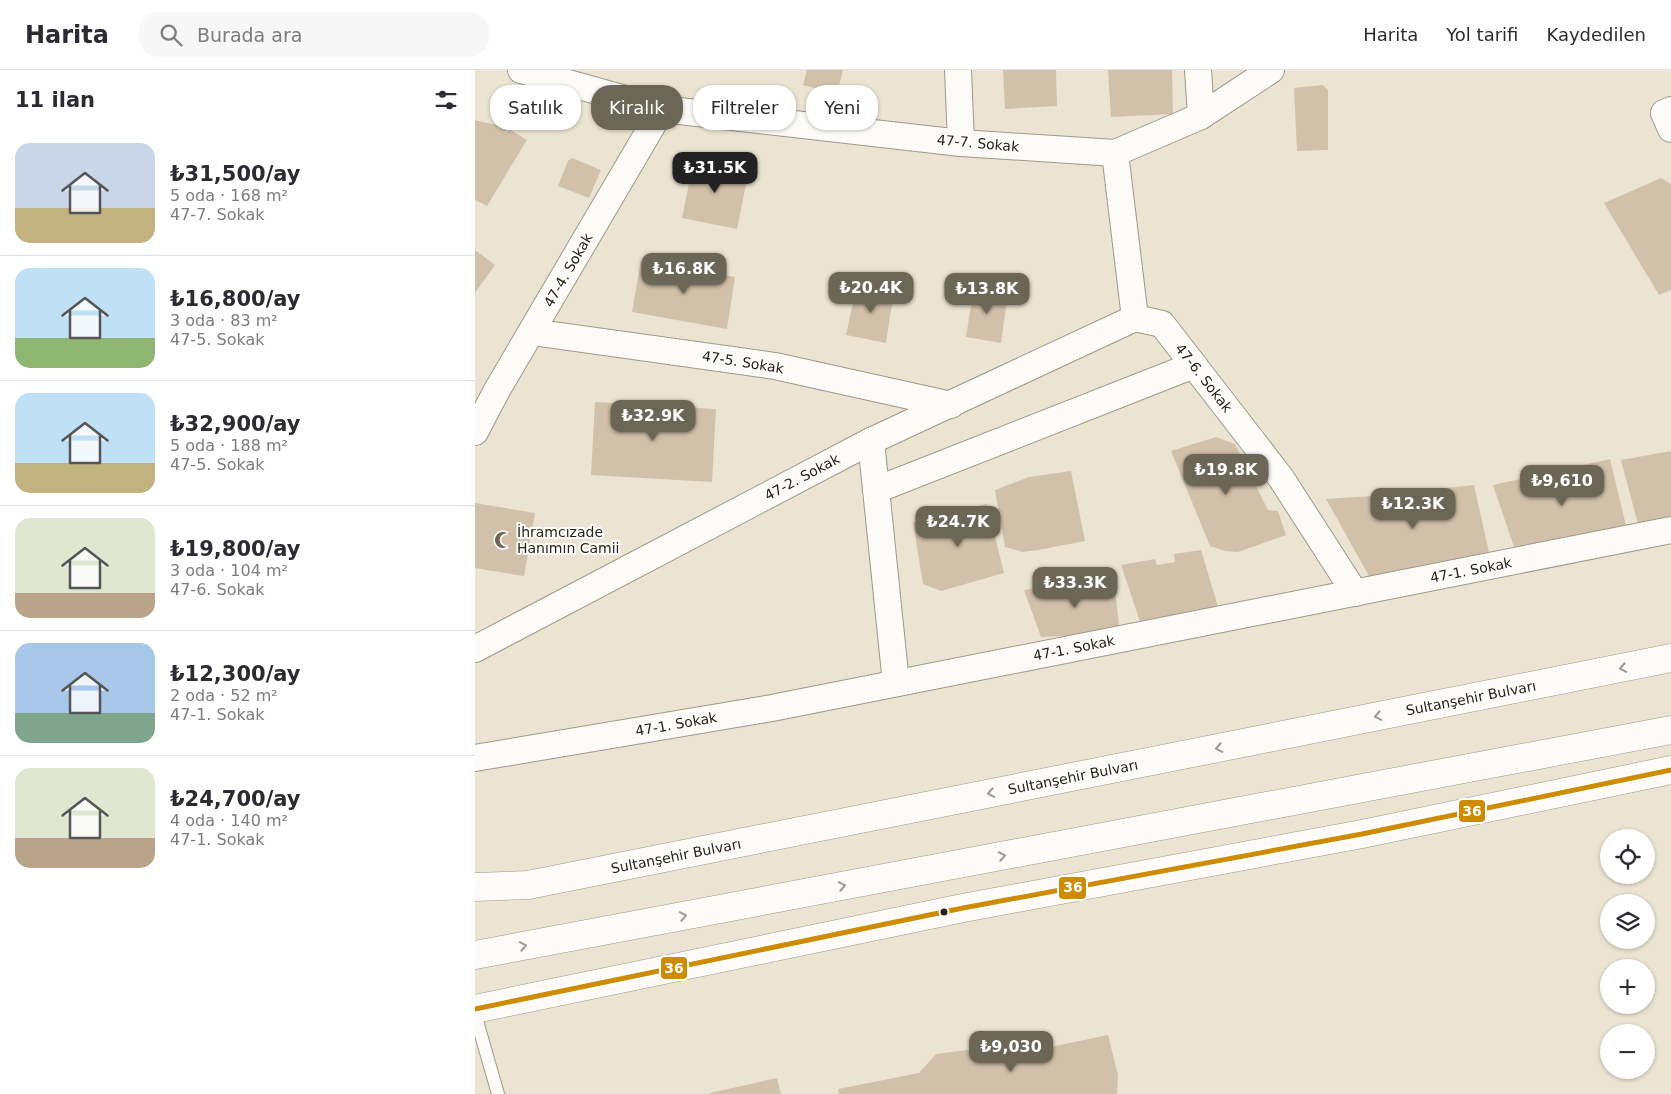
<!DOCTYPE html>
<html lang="tr">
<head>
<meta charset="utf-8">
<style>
	body { margin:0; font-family:"DejaVu Sans",sans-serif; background:#f7f7f7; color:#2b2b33; height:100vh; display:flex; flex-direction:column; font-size:19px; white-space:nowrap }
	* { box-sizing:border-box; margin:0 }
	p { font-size:16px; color:#7c7c81 }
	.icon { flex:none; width:28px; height:28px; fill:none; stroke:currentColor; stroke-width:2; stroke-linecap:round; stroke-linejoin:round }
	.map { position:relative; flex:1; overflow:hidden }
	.panel { display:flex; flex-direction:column; background:#fff; width:475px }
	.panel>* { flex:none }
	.hud { position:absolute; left:15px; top:15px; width:475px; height:45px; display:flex; gap:10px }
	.tools { position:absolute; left:1125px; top:759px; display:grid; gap:10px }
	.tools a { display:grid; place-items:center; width:55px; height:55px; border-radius:50%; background:#fff; box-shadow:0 1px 4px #0004; font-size:25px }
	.price { position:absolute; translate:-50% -42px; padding:0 11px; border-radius:10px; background:#6c6657; color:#fff; font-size:16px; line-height:32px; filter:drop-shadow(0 1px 2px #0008) }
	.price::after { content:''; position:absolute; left:50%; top:30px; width:15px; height:11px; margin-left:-8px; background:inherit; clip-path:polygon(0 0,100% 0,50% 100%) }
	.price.active { background:#222; color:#fff }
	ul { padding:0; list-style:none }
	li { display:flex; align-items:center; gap:15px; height:125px; padding:0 15px }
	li+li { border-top:1px solid #e1e1e2 }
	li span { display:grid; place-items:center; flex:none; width:140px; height:100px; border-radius:15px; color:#555 }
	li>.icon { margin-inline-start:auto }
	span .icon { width:60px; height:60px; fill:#fffc; stroke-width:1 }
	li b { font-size:21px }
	h2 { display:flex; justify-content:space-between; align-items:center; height:60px; padding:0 15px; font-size:21px }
	.tag { padding:0 18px; border-radius:20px; background:#fff; box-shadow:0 1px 4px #0004; font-size:18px; line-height:45px }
	.tag.active { background:#6c6657; color:#fff }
	header { display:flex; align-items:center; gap:30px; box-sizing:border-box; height:70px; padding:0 25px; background:#fff; border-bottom:1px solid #e1e1e2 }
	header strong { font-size:24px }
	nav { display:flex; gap:28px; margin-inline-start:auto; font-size:18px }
	.search { width:350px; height:45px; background:#f7f7f7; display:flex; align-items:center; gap:12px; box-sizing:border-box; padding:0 18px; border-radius:20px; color:#7c7c81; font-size:19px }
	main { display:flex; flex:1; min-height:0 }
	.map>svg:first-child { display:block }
	.building { fill:#d2c1aa }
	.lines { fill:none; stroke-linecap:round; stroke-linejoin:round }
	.lane-casing { stroke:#9e988a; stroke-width:14 }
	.street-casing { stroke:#9e988a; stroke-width:28 }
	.secondary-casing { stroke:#9e988a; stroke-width:29 }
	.highway-casing { stroke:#9e988a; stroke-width:29 }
	.lane { stroke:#fcfbf8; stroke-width:12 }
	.street { stroke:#fcfbf8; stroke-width:26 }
	.secondary { stroke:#fcfbf8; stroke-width:28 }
	.highway { stroke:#fcfbf8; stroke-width:28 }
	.bus-1-casing { stroke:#fff; stroke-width:9 }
	.bus-1 { stroke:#cd8c04; stroke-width:5 }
	.oneway { stroke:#9c9992 }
	.bus-dot { fill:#272215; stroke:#fff; stroke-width:2 }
	.labels { text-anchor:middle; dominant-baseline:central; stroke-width:4; stroke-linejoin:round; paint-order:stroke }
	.street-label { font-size:14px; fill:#272215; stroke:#fff }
	.poi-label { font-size:14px; fill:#272215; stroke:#fff; text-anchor:start }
	.line-badge { stroke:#fff; stroke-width:2 }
	.badge-label { font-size:14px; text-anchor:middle; font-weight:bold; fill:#fff }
</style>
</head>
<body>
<header>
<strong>Harita</strong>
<div class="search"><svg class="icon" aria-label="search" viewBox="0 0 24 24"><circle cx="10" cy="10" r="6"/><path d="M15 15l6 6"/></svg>Burada ara</div>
<nav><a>Harita</a><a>Yol tarifi</a><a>Kaydedilen</a></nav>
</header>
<main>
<section class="panel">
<h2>11 ilan<svg class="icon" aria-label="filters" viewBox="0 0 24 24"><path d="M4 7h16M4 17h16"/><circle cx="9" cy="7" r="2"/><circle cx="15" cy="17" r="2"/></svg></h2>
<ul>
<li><span style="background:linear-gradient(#c9d6e8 65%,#c2b280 0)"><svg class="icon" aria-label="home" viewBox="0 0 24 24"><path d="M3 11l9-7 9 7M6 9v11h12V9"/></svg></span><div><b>₺31,500/ay</b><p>5 oda · 168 m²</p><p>47-7. Sokak</p></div></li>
<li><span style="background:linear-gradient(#bfe0f5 70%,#8fb573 0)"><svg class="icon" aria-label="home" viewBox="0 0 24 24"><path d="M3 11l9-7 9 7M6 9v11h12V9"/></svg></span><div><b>₺16,800/ay</b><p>3 oda · 83 m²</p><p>47-5. Sokak</p></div></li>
<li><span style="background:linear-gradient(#bfe0f5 70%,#c2b280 0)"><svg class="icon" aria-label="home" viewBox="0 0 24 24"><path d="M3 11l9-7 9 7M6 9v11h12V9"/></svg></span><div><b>₺32,900/ay</b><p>5 oda · 188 m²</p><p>47-5. Sokak</p></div></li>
<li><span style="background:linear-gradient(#dfe7d0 75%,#b9a48a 0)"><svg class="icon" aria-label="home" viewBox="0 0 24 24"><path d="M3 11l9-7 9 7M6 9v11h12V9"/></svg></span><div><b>₺19,800/ay</b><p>3 oda · 104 m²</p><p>47-6. Sokak</p></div></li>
<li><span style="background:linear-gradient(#a9c7e8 70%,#7fa58c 0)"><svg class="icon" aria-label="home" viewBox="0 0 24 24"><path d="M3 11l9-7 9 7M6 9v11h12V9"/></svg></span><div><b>₺12,300/ay</b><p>2 oda · 52 m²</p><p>47-1. Sokak</p></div></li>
<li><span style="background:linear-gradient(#dfe7d0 70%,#b9a48a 0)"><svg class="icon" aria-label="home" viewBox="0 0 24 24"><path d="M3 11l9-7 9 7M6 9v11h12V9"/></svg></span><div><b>₺24,700/ay</b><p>4 oda · 140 m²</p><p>47-1. Sokak</p></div></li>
</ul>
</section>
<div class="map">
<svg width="1196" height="1024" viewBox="0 0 1196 1024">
	<rect width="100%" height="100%" fill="#ece4d2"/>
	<!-- building -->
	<g class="building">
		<path d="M 332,0 L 368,0 L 362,24 L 328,15 Z"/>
		<path d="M 528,0 L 581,0 L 582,36 L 530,39 Z"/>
		<path d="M 633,0 L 697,0 L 698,44 L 636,47 Z"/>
		<path d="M 848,15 L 853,20 L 853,80 L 822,81 L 819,18 Z"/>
		<path d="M 0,50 L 32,58 L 52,70 L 12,136 L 0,130 Z"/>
		<path d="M 97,88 L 126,100 L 114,128 L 83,116 L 93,91 Z"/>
		<path d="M 219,88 L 274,100 L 262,159 L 207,148 Z"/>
		<path d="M 1186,108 L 1196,114 L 1196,220 L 1184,225 L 1129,133 Z"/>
		<path d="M 0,180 L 20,195 L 0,223 Z"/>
		<path d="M 166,191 L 260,207 L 252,259 L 157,242 Z"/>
		<path d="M 382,214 L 419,221 L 411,273 L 371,265 Z"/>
		<path d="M 499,217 L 533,223 L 526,273 L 491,267 Z"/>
		<path d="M 120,332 L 241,339 L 237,412 L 116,405 Z"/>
		<path d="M 741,367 L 760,374 L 793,440 L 803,441 L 811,465 L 763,482 L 750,481 L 735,476 L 696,381 Z"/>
		<path d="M 1196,381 L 1196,451 L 1164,458 L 1146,390 Z"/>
		<path d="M 1135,389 L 1153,464 L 1041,483 L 1018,415 Z"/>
		<path d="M 596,401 L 610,471 L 563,480 L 548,482 L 530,477 L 520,420 L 554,407 Z"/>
		<path d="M 999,415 L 1015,487 L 894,506 L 851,429 L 927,424 L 934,447 L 953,445 L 945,421 Z"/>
		<path d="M 0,433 L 60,443 L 49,506 L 0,498 Z"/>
		<path d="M 512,434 L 529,503 L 466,521 L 448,514 L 438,452 Z"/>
		<path d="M 726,480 L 744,540 L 666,555 L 646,495 L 680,489 L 682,495 L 700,492 L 699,484 Z"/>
		<path d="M 639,509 L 644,556 L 615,565 L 566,567 L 549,520 Z"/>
		<path d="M 633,965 L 643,1005 L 642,1024 L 364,1024 L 363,1019 L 444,1003 L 461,984 L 492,980 L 519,989 Z"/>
		<path d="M 302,1008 L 306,1024 L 235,1024 L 235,1023 Z"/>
	</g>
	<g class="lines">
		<!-- lane casing -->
		<g class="lane-casing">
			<path id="lane" d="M 0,944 L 23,1024"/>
		</g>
		<!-- street casing -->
		<g class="street-casing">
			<g id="street">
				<path d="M 46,0 L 187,39 L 486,73 L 640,83 L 726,46 L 796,0"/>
				<path d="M 483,0 L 486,73"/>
				<path d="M 723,0 L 726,46"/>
				<path d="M 1196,40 L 1189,43 L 1196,59"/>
				<path d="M 640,83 L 660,248 L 687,254 L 806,408 L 880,523"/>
				<path d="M 57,262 L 300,296 L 476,335"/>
				<path d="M 0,362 L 22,320 L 187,39"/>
				<path d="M 396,371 L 421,613"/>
				<path d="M 401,420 L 719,295"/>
				<path d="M 0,579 L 396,371 L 660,248"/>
				<path d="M 0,688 L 297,638 L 1196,460"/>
			</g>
		</g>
		<!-- secondary casing -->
		<g class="secondary-casing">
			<path id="secondary" d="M 0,939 L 488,838 L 887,764 L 1196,700"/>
		</g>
		<!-- highway casing -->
		<g class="highway-casing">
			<g id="highway">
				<path d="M 0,817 L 53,815 L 1196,588"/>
				<path d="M 0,885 L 1196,660"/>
			</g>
		</g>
		<!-- lane -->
		<use href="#lane" class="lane"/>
		<!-- street -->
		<use href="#street" class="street"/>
		<!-- secondary -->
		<use href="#secondary" class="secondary"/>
		<!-- highway -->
		<use href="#highway" class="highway"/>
		<!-- bus-1 casing -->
		<g class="bus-1-casing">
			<path id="bus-1" d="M 0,939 L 488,838 L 887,764 L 1196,700"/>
		</g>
		<!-- bus-1 -->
		<use href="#bus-1" class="bus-1"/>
	</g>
	<!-- one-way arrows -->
	<defs><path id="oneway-chevron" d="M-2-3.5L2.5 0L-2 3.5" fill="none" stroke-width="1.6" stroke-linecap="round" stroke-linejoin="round" transform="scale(1.25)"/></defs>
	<g class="oneway">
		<use href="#oneway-chevron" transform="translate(1148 598) rotate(169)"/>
		<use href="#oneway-chevron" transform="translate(903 646) rotate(169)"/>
		<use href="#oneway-chevron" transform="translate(744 678) rotate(169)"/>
		<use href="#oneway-chevron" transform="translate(516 723) rotate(169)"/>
		<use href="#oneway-chevron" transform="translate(527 786) rotate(-11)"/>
		<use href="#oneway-chevron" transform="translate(367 816) rotate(-11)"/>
		<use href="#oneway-chevron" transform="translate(208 846) rotate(-11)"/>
		<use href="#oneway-chevron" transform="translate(48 876) rotate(-11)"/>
	</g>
	<!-- icons -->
	<defs>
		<g id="mosque-bare" transform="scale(1.35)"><path d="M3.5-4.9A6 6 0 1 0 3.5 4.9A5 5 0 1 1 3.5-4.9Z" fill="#6c6657" stroke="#fff" stroke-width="2.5" paint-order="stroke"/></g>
	</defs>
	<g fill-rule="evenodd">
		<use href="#mosque-bare" x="28" y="470"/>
	</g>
	<!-- markers -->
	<circle class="bus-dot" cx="469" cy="842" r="4.5"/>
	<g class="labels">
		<!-- street labels -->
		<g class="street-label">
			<text transform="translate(503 73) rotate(5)">47-7. Sokak</text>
			<text transform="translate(93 200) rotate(-60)">47-4. Sokak</text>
			<text transform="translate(268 292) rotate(9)">47-5. Sokak</text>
			<text transform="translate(729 308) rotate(52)">47-6. Sokak</text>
			<text transform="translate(327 407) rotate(-28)">47-2. Sokak</text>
			<text transform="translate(996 500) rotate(-11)">47-1. Sokak</text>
			<text transform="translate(599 578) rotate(-11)">47-1. Sokak</text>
			<text transform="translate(996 628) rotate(-11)">Sultanşehir Bulvarı</text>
			<text transform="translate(201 654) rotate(-10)">47-1. Sokak</text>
			<text transform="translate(598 707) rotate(-11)">Sultanşehir Bulvarı</text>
			<text transform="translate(201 786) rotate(-11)">Sultanşehir Bulvarı</text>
		</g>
		<!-- poi labels -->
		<g class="poi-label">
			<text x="42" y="462">İhramcızade<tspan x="42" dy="16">Hanımın Camii</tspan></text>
		</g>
	</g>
	<g class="line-badge">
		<rect x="983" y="729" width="28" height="24" rx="5" fill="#cd8c04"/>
		<rect x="583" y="806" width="29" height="24" rx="5" fill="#cd8c04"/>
		<rect x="185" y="886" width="28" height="24" rx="5" fill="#cd8c04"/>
	</g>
	<g class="badge-label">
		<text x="997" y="746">36</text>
		<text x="598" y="822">36</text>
		<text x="199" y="903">36</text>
	</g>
</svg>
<div class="tools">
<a><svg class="icon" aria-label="locate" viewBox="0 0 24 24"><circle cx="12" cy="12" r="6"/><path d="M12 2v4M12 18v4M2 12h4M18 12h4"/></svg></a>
<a><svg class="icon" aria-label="layers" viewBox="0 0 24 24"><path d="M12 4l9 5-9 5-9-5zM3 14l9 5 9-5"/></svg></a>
<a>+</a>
<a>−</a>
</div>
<b class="price active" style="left:240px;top:124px">₺31.5K</b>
<b class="price" style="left:209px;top:225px">₺16.8K</b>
<b class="price" style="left:396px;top:244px">₺20.4K</b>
<b class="price" style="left:512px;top:245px">₺13.8K</b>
<b class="price" style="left:178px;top:372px">₺32.9K</b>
<b class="price" style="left:751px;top:426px">₺19.8K</b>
<b class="price" style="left:1087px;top:437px">₺9,610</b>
<b class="price" style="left:938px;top:460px">₺12.3K</b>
<b class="price" style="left:483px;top:478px">₺24.7K</b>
<b class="price" style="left:600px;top:539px">₺33.3K</b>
<b class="price" style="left:536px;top:1003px">₺9,030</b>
<div class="hud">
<a class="tag">Satılık</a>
<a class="tag active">Kiralık</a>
<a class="tag">Filtreler</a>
<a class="tag">Yeni</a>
</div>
</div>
</main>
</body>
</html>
